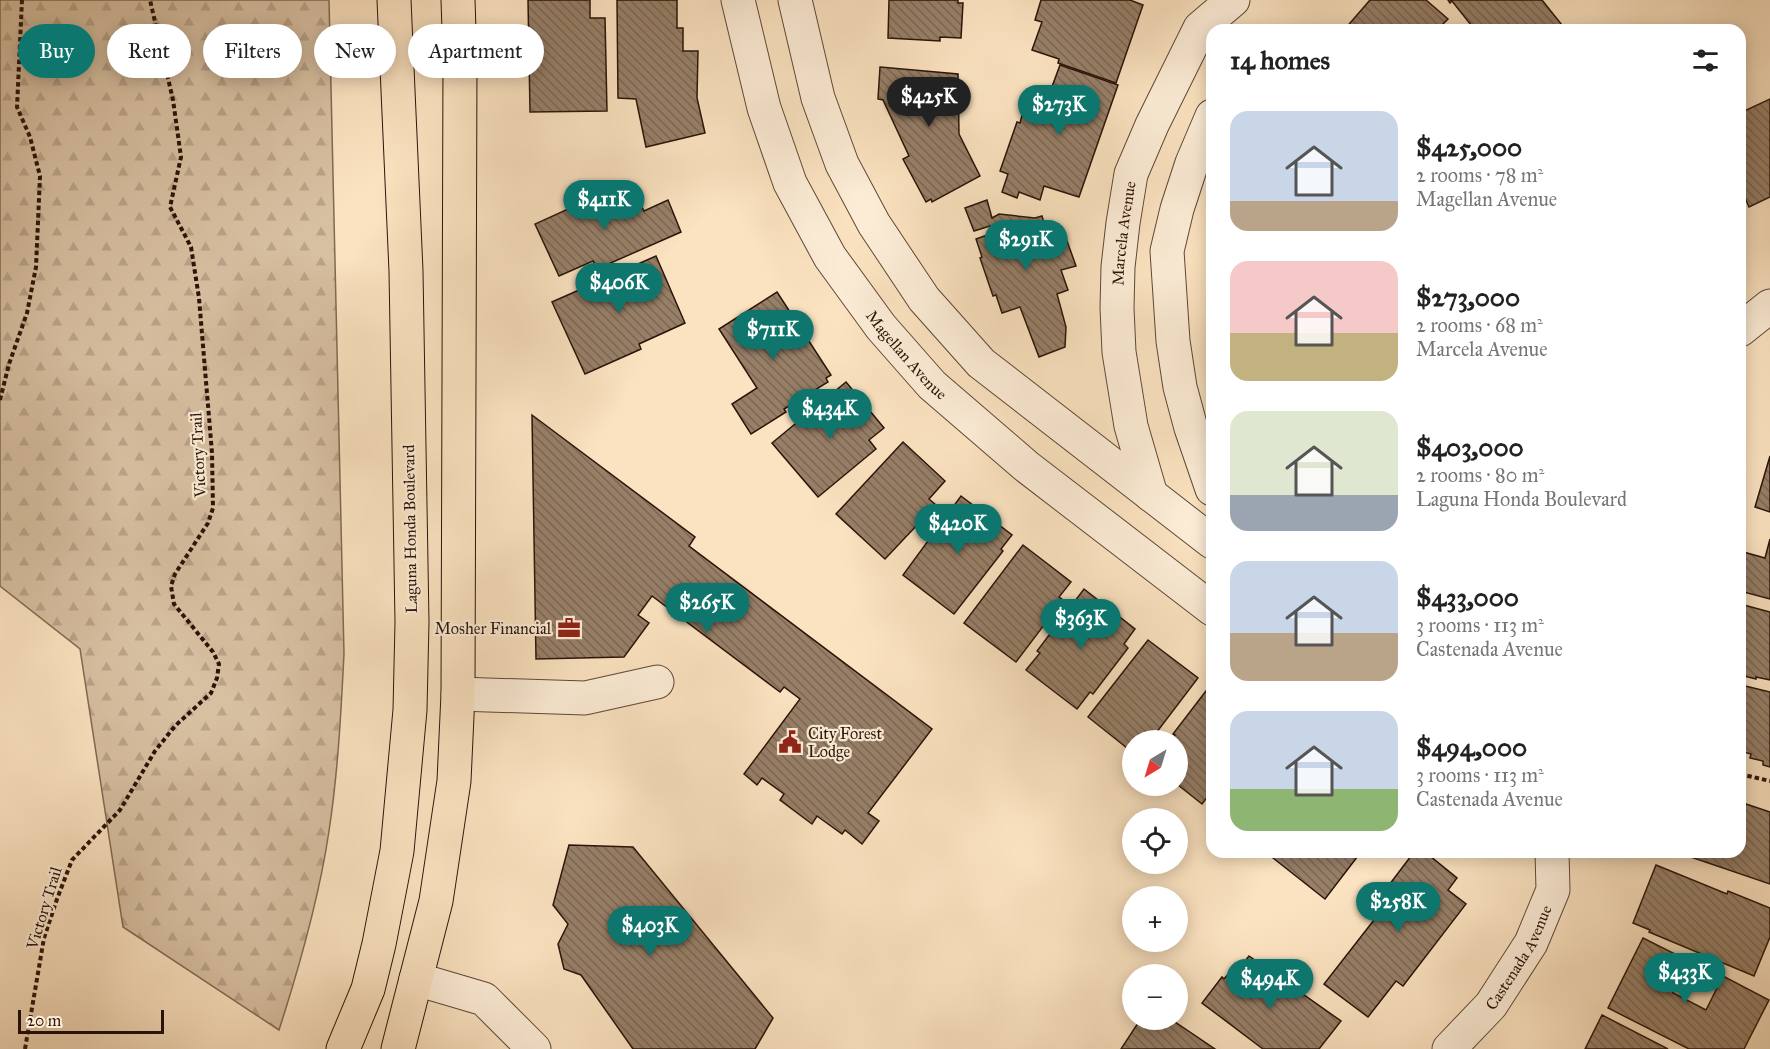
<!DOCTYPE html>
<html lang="en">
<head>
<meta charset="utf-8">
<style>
	body { margin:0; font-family:"IM FELL Great Primer",serif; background:#f2f2f2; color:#222; height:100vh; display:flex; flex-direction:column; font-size:22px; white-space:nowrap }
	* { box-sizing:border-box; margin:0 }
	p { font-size:20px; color:#767676 }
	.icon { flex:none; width:33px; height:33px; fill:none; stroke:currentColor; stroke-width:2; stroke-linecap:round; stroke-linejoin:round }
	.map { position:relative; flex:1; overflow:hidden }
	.side { position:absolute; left:1206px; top:24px; width:540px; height:834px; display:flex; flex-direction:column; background:#fff; border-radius:18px; box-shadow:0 3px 15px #0003 }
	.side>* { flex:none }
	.hud { position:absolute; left:18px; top:24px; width:570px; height:54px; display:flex; gap:12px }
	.needle { width:39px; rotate:218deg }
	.controls { position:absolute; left:1122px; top:730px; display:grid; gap:12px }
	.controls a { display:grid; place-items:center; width:66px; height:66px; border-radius:50%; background:#fff; box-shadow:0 3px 15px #0003; font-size:30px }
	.scale { position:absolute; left:18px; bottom:15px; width:146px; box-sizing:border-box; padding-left:6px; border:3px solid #2a1408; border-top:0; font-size:16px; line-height:21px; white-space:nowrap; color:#2a1408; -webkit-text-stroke:4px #fcecd6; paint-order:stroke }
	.price { position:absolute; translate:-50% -51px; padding:0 14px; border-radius:21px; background:#0f766e; color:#fff; font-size:20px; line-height:39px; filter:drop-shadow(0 2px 3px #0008) }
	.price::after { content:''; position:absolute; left:50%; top:36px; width:18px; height:14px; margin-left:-9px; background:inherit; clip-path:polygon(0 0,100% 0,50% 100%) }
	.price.active { background:#222; color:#fff }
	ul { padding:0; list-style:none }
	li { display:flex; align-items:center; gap:18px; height:150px; padding:0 24px }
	li span { display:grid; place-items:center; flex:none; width:168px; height:120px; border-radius:18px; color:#555 }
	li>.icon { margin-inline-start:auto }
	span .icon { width:72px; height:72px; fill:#fffc; stroke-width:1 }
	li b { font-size:26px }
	h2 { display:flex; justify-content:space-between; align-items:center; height:72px; padding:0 24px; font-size:26px }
	.tag { padding:0 21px; border-radius:27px; background:#fff; box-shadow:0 3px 15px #0003; font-size:21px; line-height:54px }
	.tag.active { background:#0f766e; color:#fff }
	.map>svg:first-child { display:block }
	.forest { fill:url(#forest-firs); stroke:#806a54; stroke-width:1.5 }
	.building { fill:url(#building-back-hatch); stroke:#2a1408; stroke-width:1.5 }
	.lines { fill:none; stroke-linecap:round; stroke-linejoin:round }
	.minor-casing { stroke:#5e4836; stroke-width:35 }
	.major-casing { stroke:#2a1408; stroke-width:35 }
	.path { stroke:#2a1408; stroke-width:4; stroke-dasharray:4.5 3; stroke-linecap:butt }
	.minor { stroke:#fcecd6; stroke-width:33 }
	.major { stroke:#fbe2c0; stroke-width:33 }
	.labels { text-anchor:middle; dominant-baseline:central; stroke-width:4.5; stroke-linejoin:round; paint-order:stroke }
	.street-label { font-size:16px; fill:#2a1408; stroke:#fcecd6 }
	.poi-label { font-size:16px; fill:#2a1408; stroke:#fcecd6; text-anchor:end }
</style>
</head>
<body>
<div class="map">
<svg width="1770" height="1049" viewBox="0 0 1770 1049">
	<defs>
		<pattern id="forest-firs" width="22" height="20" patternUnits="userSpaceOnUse" patternTransform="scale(1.5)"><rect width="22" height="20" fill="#d7bfa1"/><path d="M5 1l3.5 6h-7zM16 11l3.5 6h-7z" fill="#b9a389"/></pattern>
		<pattern id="building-back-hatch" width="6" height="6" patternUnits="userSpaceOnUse" patternTransform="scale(1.5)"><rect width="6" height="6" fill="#977f68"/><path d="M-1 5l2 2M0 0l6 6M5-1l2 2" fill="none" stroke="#7b6754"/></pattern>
	</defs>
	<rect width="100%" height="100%" fill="#fbe2c0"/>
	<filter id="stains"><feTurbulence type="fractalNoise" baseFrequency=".00333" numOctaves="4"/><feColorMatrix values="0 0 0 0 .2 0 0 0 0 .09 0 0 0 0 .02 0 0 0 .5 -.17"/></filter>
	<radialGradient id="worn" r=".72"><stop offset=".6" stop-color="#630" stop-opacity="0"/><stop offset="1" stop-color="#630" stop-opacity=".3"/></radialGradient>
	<!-- forest -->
	<path class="forest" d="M 0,0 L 329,0 L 344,654 C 341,713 338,772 329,831 C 319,899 300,965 279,1030 L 123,927 L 80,649 L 0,586 Z"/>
	<!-- building -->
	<g class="building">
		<path d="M 528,0 L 590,0 L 590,18 L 605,18 L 607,111 L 530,112 Z"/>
		<path d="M 617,0 L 677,0 L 677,28 L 683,28 L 683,51 L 698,51 L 697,98 L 705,133 L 646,147 L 636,99 L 618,98 Z"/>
		<path d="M 889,0 L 958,0 L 958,3 L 963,3 L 961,38 L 940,37 L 940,41 L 888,38 Z"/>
		<path d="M 1041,0 L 1130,0 L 1143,5 L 1116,83 L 1058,63 L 1059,59 L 1032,50 L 1042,22 L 1035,20 Z"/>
		<path d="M 1370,0 L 1426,0 L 1448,19 L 1441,26 L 1445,30 L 1344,30 Z"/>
		<path d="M 1448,0 L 1542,0 L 1562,25 L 1555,30 L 1475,30 L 1452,1 L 1450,3 Z"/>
		<path d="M 1060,65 L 1118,85 L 1079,197 L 1044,186 L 1040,200 L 1019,192 L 1017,198 L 1002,192 L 1008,174 L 1000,171 L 1017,122 L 1020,123 L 1024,108 L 1039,112 L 1046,91 L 1050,92 Z"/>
		<path d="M 880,67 L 958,74 L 959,134 L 980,176 L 932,202 L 931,199 L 926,202 L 903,159 L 909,156 L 883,100 L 878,99 Z"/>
		<path d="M 1770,99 L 1770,197 L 1749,207 L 1740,186 L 1740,113 Z"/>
		<path d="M 612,189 L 619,205 L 637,197 L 644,211 L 668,200 L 681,232 L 597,269 L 593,261 L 559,276 L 535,224 Z"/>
		<path d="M 987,200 L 992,218 L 999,214 L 1035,218 L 1042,216 L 1047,233 L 1062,227 L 1076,266 L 1061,270 L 1068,290 L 1057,294 L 1066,327 L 1065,347 L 1039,357 L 1020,307 L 1002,313 L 996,295 L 993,296 L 980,258 L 982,257 L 976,239 L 993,233 L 990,226 L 974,231 L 965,208 Z"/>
		<path d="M 656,256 L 685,323 L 639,344 L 641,349 L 585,374 L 552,302 Z"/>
		<path d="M 777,292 L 831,375 L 826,378 L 828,382 L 784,409 L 786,412 L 751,434 L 732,404 L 757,388 L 719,329 Z"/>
		<path d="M 846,382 L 884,428 L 869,440 L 876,449 L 818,497 L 772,443 Z"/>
		<path d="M 532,415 L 695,537 L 689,546 L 932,729 L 868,813 L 879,821 L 862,844 L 845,830 L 842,834 L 817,816 L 812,824 L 780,800 L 784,794 L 762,778 L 757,785 L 744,774 L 800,699 L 784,687 L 780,692 L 652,596 L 638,615 L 649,623 L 624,657 L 536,659 Z"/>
		<path d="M 903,442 L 945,481 L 929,499 L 936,505 L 885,559 L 836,514 Z"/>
		<path d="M 1770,456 L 1770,512 L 1755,507 Z"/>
		<path d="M 961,496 L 1012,535 L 1001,549 L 1003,551 L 954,614 L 903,575 Z"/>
		<path d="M 1770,539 L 1770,599 L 1740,591 L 1740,551 L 1765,558 Z"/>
		<path d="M 1023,545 L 1071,582 L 1059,597 L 1063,600 L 1016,662 L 964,623 Z"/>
		<path d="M 1084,589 L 1135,629 L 1124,644 L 1128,648 L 1093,694 L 1090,692 L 1077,709 L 1026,670 L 1040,653 L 1037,651 Z"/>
		<path d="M 1740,604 L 1770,612 L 1770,680 L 1756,677 L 1756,679 L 1740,675 Z"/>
		<path d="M 1148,640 L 1198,678 L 1150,741 L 1132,741 L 1132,752 L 1088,717 Z"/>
		<path d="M 1741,685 L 1770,692 L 1770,767 L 1763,765 L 1763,761 L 1750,758 L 1751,754 L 1740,751 Z"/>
		<path d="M 1209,687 L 1212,689 L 1212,791 L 1202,804 L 1178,785 L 1178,741 L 1171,741 L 1175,735 L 1173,734 Z"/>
		<path d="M 1746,804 L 1770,812 L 1770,884 L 1682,854 L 1683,852 L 1740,852 L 1740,815 L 1742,815 Z"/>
		<path d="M 569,845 L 633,847 L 773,1018 L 755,1049 L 633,1049 L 581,975 L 564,969 L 558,944 L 568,924 L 553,905 Z"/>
		<path d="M 1278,852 L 1361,852 L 1325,899 L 1273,858 Z"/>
		<path d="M 1414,852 L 1425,852 L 1457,878 L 1448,890 L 1466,904 L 1403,986 L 1396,981 L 1368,1017 L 1324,984 L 1381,911 L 1374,905 Z"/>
		<path d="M 1656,865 L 1727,894 L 1728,891 L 1770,908 L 1770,937 L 1754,976 L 1649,932 L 1650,930 L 1633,923 Z"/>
		<path d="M 1643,938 L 1689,961 L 1673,993 L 1706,1010 L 1723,976 L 1769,1000 L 1744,1049 L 1689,1049 L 1608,1008 Z"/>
		<path d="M 1249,956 L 1341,1021 L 1319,1049 L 1263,1049 L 1202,1003 L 1222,977 L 1224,979 L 1234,967 L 1238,970 Z"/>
		<path d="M 1602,1015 L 1668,1049 L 1585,1049 Z"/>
		<path d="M 1140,1020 L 1172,1020 L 1215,1049 L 1121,1049 Z"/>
	</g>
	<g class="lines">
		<!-- minor casing -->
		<g class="minor-casing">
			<g id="minor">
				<path id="s1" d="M 738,0 L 764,108 L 790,183 L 830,257 L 881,327 L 932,385 L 1026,466 L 1212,609"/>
				<path d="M 795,0 L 818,98 L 842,164 L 874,224 L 924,299 L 981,363 L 1212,542"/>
				<path d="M 1212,116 L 1192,163 L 1177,209 L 1167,251 L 1173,341 L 1180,387 L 1191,428 L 1212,489"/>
				<path d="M 1740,330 L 1770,306"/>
				<path id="s2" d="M 1151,495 L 1131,426 L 1119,352 L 1117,308 L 1118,267 L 1123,223 L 1131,174 L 1152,125 L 1200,28 L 1233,0"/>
				<path d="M 458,694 L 585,698 L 657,682"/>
				<path d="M 416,979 L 484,999 L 534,1049"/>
				<path id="s3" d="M 1449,1049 L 1491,1005 L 1531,943 L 1553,890 L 1552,852"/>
			</g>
		</g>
		<!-- major casing -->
		<g class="major-casing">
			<g id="major">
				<path d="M 343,1049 L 368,989 L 379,944 L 397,851 L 410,710 L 412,622 L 406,271 L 394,0"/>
				<path d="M 398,1049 L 436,901 L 454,781 L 458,694 L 460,61 L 458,0"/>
			</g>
		</g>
		<!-- path -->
		<g class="path">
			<path d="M 0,400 L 9,364 L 27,313 L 36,267 L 40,176 L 30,137 L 17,107 L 22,0"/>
			<path d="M 1740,774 L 1770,781"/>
			<path d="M 25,1049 L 44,938 L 57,899 L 72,860 L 120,810 L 155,751 L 175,726 L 211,693 L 217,678 L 219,664 L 213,652 L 174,604 L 171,586 L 175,574 L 208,523 L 213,508 L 212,453 L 199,298 L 191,247 L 170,207 L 181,157 L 173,100 L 150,0"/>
		</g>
		<!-- minor -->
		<use href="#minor" class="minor"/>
		<!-- major -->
		<use href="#major" class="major"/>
	</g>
	<!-- icons -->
	<defs>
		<g id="office-bare" transform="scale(1.8)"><path d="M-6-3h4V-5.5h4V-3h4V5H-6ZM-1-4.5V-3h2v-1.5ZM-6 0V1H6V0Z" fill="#8f2418" stroke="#fcecd6" stroke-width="2.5" paint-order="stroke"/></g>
		<g id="civic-bare" transform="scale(1.8)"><path d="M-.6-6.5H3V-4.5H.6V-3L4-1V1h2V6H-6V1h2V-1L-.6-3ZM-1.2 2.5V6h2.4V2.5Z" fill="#8f2418" stroke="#fcecd6" stroke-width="2.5" paint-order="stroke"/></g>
	</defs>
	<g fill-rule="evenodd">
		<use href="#office-bare" x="569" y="628"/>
		<use href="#civic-bare" x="790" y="742"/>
	</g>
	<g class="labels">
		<!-- street labels -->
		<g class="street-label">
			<text stroke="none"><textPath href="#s2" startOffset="266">Marcela Avenue</textPath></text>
			<text stroke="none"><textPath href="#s1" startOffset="399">Magellan Avenue</textPath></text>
			<text transform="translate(198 455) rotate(-93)">Victory Trail</text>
			<text transform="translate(410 529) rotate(-91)">Laguna Honda Boulevard</text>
			<text transform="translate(44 908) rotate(-73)">Victory Trail</text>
			<text stroke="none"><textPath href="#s3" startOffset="116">Castenada Avenue</textPath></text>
		</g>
		<!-- poi labels -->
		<g class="poi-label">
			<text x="551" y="628">Mosher Financial</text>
			<text x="808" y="733" text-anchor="start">City Forest<tspan x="808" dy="18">Lodge</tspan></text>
		</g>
	</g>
	<rect width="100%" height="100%" filter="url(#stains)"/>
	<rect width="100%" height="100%" fill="url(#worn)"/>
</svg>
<div class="controls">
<a><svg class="needle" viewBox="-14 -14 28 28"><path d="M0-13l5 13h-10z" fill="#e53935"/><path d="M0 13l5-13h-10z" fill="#767676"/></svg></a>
<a><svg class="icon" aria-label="locate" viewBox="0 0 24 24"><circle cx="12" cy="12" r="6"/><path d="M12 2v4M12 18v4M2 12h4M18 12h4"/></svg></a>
<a>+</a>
<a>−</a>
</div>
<div class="scale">20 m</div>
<b class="price active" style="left:929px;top:128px">$425K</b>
<b class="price" style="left:1059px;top:136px">$273K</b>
<b class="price" style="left:604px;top:231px">$411K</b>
<b class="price" style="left:1026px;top:271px">$291K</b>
<b class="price" style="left:619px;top:314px">$406K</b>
<b class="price" style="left:773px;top:361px">$711K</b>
<b class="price" style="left:830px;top:440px">$434K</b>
<b class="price" style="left:958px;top:555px">$420K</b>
<b class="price" style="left:707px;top:634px">$265K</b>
<b class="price" style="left:1081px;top:650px">$363K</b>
<b class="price" style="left:1398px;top:933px">$258K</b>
<b class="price" style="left:650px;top:957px">$403K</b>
<b class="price" style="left:1685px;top:1004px">$433K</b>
<b class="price" style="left:1270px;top:1010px">$494K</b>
<div class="hud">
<a class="tag active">Buy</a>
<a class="tag">Rent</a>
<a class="tag">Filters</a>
<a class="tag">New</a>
<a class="tag">Apartment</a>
</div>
<section class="side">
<h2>14 homes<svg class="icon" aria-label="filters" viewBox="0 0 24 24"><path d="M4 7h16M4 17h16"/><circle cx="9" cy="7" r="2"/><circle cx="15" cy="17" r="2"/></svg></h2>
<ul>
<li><span style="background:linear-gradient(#c9d6e8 75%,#b9a48a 0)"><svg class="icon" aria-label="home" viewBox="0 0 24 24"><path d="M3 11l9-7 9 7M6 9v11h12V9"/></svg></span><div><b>$425,000</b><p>2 rooms · 78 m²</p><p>Magellan Avenue</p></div></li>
<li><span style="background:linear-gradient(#f6c9c9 60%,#c2b280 0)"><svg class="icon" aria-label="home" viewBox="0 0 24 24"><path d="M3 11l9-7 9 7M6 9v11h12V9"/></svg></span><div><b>$273,000</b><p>2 rooms · 68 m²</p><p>Marcela Avenue</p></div></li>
<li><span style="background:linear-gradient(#dfe7d0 70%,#9aa5b1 0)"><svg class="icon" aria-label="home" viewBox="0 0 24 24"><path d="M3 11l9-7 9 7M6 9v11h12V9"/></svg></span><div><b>$403,000</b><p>2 rooms · 80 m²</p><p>Laguna Honda Boulevard</p></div></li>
<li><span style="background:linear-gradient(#c9d6e8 60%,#b9a48a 0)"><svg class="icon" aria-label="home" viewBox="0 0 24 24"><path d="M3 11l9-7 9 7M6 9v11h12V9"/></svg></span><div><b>$433,000</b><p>3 rooms · 113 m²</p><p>Castenada Avenue</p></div></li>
<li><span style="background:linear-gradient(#c9d6e8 65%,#8fb573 0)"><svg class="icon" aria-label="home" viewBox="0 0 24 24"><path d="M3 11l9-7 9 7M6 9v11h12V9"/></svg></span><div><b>$494,000</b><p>3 rooms · 113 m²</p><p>Castenada Avenue</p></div></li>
</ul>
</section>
</div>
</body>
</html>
